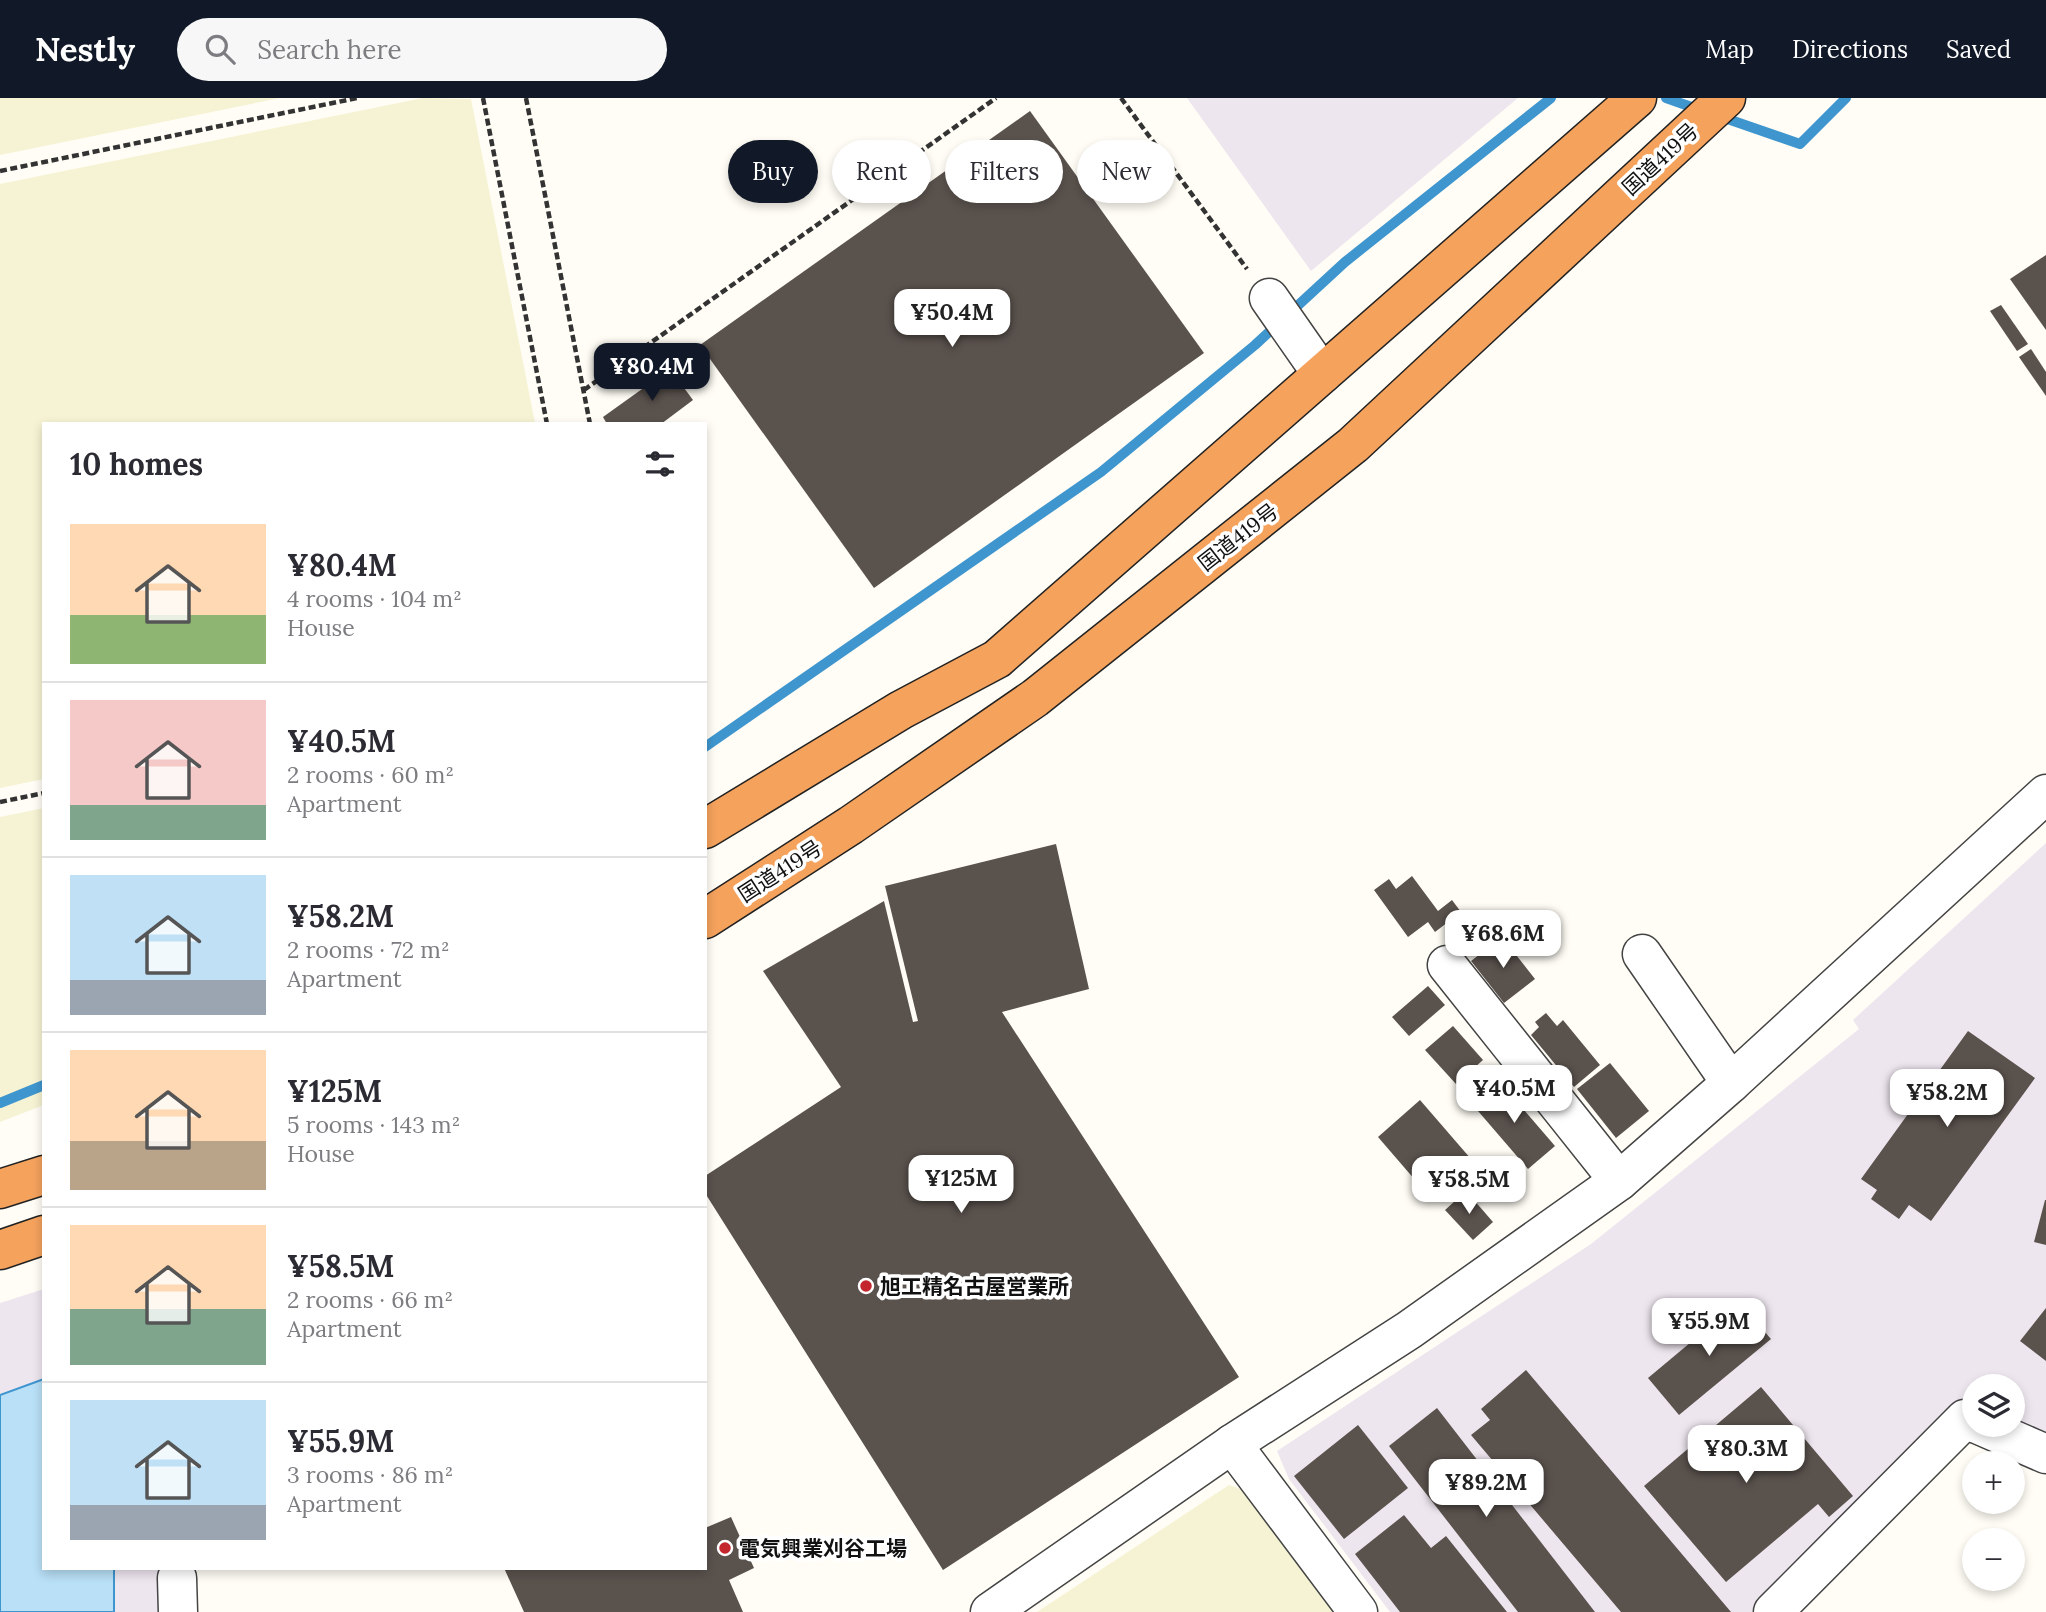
<!DOCTYPE html>
<html lang="en">
<head>
<meta charset="utf-8">
<style>
	body { margin:0; font-family:Lora,"Noto Sans JP",serif; background:#f7f7f7; color:#2b2b33; height:100vh; display:flex; flex-direction:column; font-size:26px; white-space:nowrap }
	* { box-sizing:border-box; margin:0 }
	p { font-size:23px; color:#7c7c81 }
	.icon { flex:none; width:38px; height:38px; fill:none; stroke:currentColor; stroke-width:2; stroke-linecap:round; stroke-linejoin:round }
	.map { position:relative; flex:1; overflow:hidden }
	.panel { position:absolute; left:42px; top:324px; width:665px; height:1148px; display:flex; flex-direction:column; background:#fff; border-radius:0px; box-shadow:0 4px 10px #0003 }
	.panel>* { flex:none }
	.top-card { position:absolute; left:728px; top:42px; width:665px; height:63px; display:flex; gap:14px }
	.controls { position:absolute; left:1962px; top:1276px; display:grid; gap:14px }
	.controls a { display:grid; place-items:center; width:63px; height:63px; border-radius:50%; background:#fff; box-shadow:0 4px 10px #0003; font-size:35px }
	.price { position:absolute; translate:-50% -60px; padding:0 16px; border-radius:14px; background:#fff; color:#222; font-size:23px; line-height:46px; filter:drop-shadow(0 2px 4px #0008) }
	.price::after { content:''; position:absolute; left:50%; top:42px; width:21px; height:16px; margin-left:-10px; background:inherit; clip-path:polygon(0 0,100% 0,50% 100%) }
	.price.selected { background:#111827; color:#fff }
	ul { padding:0; list-style:none }
	li { display:flex; align-items:center; gap:21px; height:175px; padding:0 28px }
	li+li { border-top:2px solid #e1e1e2 }
	li span { display:grid; place-items:center; flex:none; width:196px; height:140px; border-radius:0px; color:#555 }
	li>.icon { margin-inline-start:auto }
	span .icon { width:84px; height:84px; fill:#fffc; stroke-width:1 }
	li b { font-size:30px }
	h2 { display:flex; justify-content:space-between; align-items:center; height:84px; padding:0 28px; font-size:30px }
	.tag { padding:0 24px; border-radius:32px; background:#fff; box-shadow:0 4px 10px #0003; font-size:24px; line-height:63px }
	.tag.selected { background:#111827; color:#fff }
	header { display:flex; align-items:center; gap:42px; box-sizing:border-box; height:98px; padding:0 35px; background:#111827; color:#fff }
	header strong { font-size:33px }
	nav { display:flex; gap:38px; margin-inline-start:auto; font-size:24px }
	.search { width:490px; height:63px; background:#f7f7f7; display:flex; align-items:center; gap:18px; box-sizing:border-box; padding:0 24px; border-radius:38px; color:#7c7c81; font-size:26px }
	.map>svg:first-child { display:block }
	.industrial { fill:#eee6ef }
	.farmland { fill:#f6f3d4 }
	.water { fill:#b9e0f7; stroke:#3f96cf; stroke-width:2 }
	.lines { fill:none; stroke-linecap:round; stroke-linejoin:round }
	.stream { stroke:#3f96cf; stroke-width:10 }
	.building { fill:#5a524d }
	.minor-casing { stroke:#444; stroke-width:41 }
	.highway-casing { stroke:#222; stroke-width:41 }
	.path { stroke:#333; stroke-width:4.5; stroke-dasharray:7 3.5; stroke-linecap:butt }
	.minor { stroke:#fff; stroke-width:38 }
	.highway { stroke:#f5a25d; stroke-width:38 }
	.poi-dot { fill:#c4262e; stroke:#fff; stroke-width:2.5 }
	.labels { text-anchor:middle; dominant-baseline:central; stroke-width:7; stroke-linejoin:round; paint-order:stroke }
	.street-label { font-size:21px; fill:#111; stroke:#fff }
	.poi-label { font-size:21px; font-weight:bold; fill:#111; stroke:#fff; text-anchor:start }
</style>
</head>
<body>
<header>
<strong>Nestly</strong>
<div class="search"><svg class="icon" aria-label="search" viewBox="0 0 24 24"><circle cx="10" cy="10" r="6"/><path d="M15 15l6 6"/></svg>Search here</div>
<nav><a>Map</a><a>Directions</a><a>Saved</a></nav>
</header>
<div class="map">
<svg width="2046" height="1514" viewBox="0 0 2046 1514">
	<rect width="100%" height="100%" fill="#fffdf5"/>
	<!-- industrial -->
	<g class="industrial">
		<path d="M 1187,0 L 1518,0 L 1311,173 Z"/>
		<path d="M 2046,745 L 2046,1337 L 2013,1323 L 2012,1288 L 1974,1288 L 1974,1306 L 1963,1302 L 1752,1514 L 1390,1514 L 1289,1381 L 1277,1353 L 1591,1146 L 1859,931 L 1853,922 Z"/>
		<path d="M 44,1191 L 44,1470 L 175,1470 L 177,1514 L 0,1514 L 0,1205 Z"/>
	</g>
	<!-- farmland -->
	<g class="farmland">
		<path d="M 0,0 L 280,0 L 0,57 Z"/>
		<path d="M 423,0 L 471,1 L 535,325 L 44,326 L 44,681 L 0,690 L 0,86 Z"/>
		<path d="M 44,710 L 44,1007 L 0,1024 L 0,719 Z"/>
		<path d="M 1229,1387 L 1243,1392 L 1334,1514 L 1037,1514 Z"/>
	</g>
	<!-- water -->
	<path class="water" d="M 44,1281 L 44,1470 L 114,1470 L 114,1514 L 0,1514 L 0,1297 Z"/>
	<g class="lines">
		<!-- stream -->
		<g class="stream">
			<path d="M 1666,0 L 1700,12"/>
			<path d="M 1719,18 L 1800,46 L 1846,0"/>
			<path d="M 705,649 L 1101,374 L 1255,247 L 1345,164 L 1551,0"/>
			<path d="M 0,1005 L 44,987"/>
		</g>
	</g>
	<!-- building -->
	<g class="building">
		<path d="M 1030,13 L 1204,255 L 874,490 L 700,247 Z"/>
		<path d="M 2046,157 L 2046,232 L 2010,181 Z"/>
		<path d="M 2001,207 L 2028,246 L 2017,253 L 1990,213 Z"/>
		<path d="M 2031,251 L 2046,274 L 2046,298 L 2019,259 Z"/>
		<path d="M 670,271 L 693,302 L 661,326 L 607,326 L 603,319 Z"/>
		<path d="M 1056,746 L 1089,891 L 1002,914 L 1239,1279 L 943,1472 L 705,1095 L 705,1078 L 841,989 L 763,873 L 884,803 L 913,924 L 918,923 L 885,788 Z"/>
		<path d="M 1412,778 L 1438,813 L 1452,802 L 1461,814 L 1435,834 L 1428,824 L 1408,839 L 1374,792 L 1389,781 L 1396,791 Z"/>
		<path d="M 1502,839 L 1535,881 L 1504,905 L 1471,863 Z"/>
		<path d="M 1428,888 L 1445,907 L 1409,938 L 1392,919 Z"/>
		<path d="M 1546,915 L 1557,928 L 1563,922 L 1600,967 L 1574,989 L 1531,937 L 1539,929 L 1535,924 Z"/>
		<path d="M 1453,928 L 1483,962 L 1456,986 L 1425,952 Z"/>
		<path d="M 1968,933 L 2035,980 L 1931,1123 L 1909,1107 L 1899,1121 L 1871,1101 L 1877,1092 L 1861,1081 Z"/>
		<path d="M 1610,965 L 1649,1013 L 1616,1040 L 1577,991 Z"/>
		<path d="M 1499,983 L 1555,1048 L 1528,1071 L 1472,1006 Z"/>
		<path d="M 1420,1002 L 1471,1061 L 1428,1097 L 1378,1039 Z"/>
		<path d="M 1466,1093 L 1493,1124 L 1473,1142 L 1445,1112 Z"/>
		<path d="M 2045,1102 L 2046,1102 L 2046,1147 L 2034,1144 Z"/>
		<path d="M 1739,1204 L 1771,1241 L 1679,1317 L 1648,1280 Z"/>
		<path d="M 2046,1210 L 2046,1263 L 2020,1243 Z"/>
		<path d="M 1526,1272 L 1731,1514 L 1621,1514 L 1471,1337 L 1490,1322 L 1481,1311 Z"/>
		<path d="M 1761,1289 L 1853,1398 L 1829,1419 L 1818,1406 L 1726,1484 L 1644,1388 Z"/>
		<path d="M 1437,1310 L 1595,1514 L 1518,1514 L 1389,1348 Z"/>
		<path d="M 1358,1327 L 1408,1390 L 1344,1441 L 1294,1378 Z"/>
		<path d="M 1404,1417 L 1431,1450 L 1446,1438 L 1507,1514 L 1400,1514 L 1355,1456 Z"/>
		<path d="M 731,1419 L 754,1470 L 729,1482 L 743,1514 L 524,1514 L 504,1470 L 705,1470 L 705,1430 Z"/>
	</g>
	<g class="lines">
		<!-- minor casing -->
		<g class="minor-casing">
			<g id="minor">
				<path d="M 1269,200 L 1322,276"/>
				<path d="M 1642,856 L 1731,985"/>
				<path d="M 1447,867 L 1619,1083"/>
				<path d="M 1977,1326 L 2046,1356"/>
				<path d="M 1232,1346 L 1358,1514"/>
				<path d="M 177,1480 L 178,1514"/>
				<path d="M 990,1514 L 1232,1346 L 1409,1232 L 1619,1083 L 1731,985 L 2046,696"/>
				<path d="M 1773,1514 L 1965,1321 L 1974,1325"/>
			</g>
		</g>
		<!-- highway casing -->
		<g class="highway-casing">
			<g id="highway">
				<path d="M 705,731 L 901,612 L 997,561 L 1637,0"/>
				<path d="M 705,821 L 851,727 L 1035,600 L 1353,347 L 1726,0"/>
				<path d="M 0,1091 L 44,1077"/>
				<path d="M 0,1152 L 44,1137"/>
			</g>
		</g>
		<!-- path -->
		<g class="path">
			<path d="M 483,0 L 547,326"/>
			<path d="M 526,0 L 590,326"/>
			<path d="M 1121,0 L 1247,171"/>
			<path d="M 0,73 L 357,0"/>
			<path d="M 584,292 L 996,0"/>
			<path d="M 0,704 L 44,695"/>
		</g>
		<!-- minor -->
		<use href="#minor" class="minor"/>
		<!-- highway -->
		<use href="#highway" class="highway"/>
	</g>
	<!-- markers -->
	<g class="poi-dot">
		<circle cx="866" cy="1188" r="7"/>
		<circle cx="725" cy="1450" r="7"/>
	</g>
	<g class="labels">
		<!-- street labels -->
		<g class="street-label">
			<text transform="translate(1660 61) rotate(-43)">国道419号</text>
			<text transform="translate(1238 439) rotate(-38)">国道419号</text>
			<text transform="translate(780 773) rotate(-33)">国道419号</text>
		</g>
		<!-- poi labels -->
		<g class="poi-label">
			<text x="880" y="1188">旭工精名古屋営業所</text>
			<text x="739" y="1450">電気興業刈谷工場</text>
		</g>
	</g>
</svg>
<div class="controls">
<a><svg class="icon" aria-label="layers" viewBox="0 0 24 24"><path d="M12 4l9 5-9 5-9-5zM3 14l9 5 9-5"/></svg></a>
<a>+</a>
<a>−</a>
</div>
<b class="price" style="left:952px;top:251px">¥50.4M</b>
<b class="price selected" style="left:652px;top:305px">¥80.4M</b>
<b class="price" style="left:1503px;top:872px">¥68.6M</b>
<b class="price" style="left:1514px;top:1027px">¥40.5M</b>
<b class="price" style="left:1947px;top:1031px">¥58.2M</b>
<b class="price" style="left:961px;top:1117px">¥125M</b>
<b class="price" style="left:1469px;top:1118px">¥58.5M</b>
<b class="price" style="left:1709px;top:1260px">¥55.9M</b>
<b class="price" style="left:1746px;top:1387px">¥80.3M</b>
<b class="price" style="left:1486px;top:1421px">¥89.2M</b>
<div class="top-card">
<a class="tag selected">Buy</a>
<a class="tag">Rent</a>
<a class="tag">Filters</a>
<a class="tag">New</a>
</div>
<section class="panel">
<h2>10 homes<svg class="icon" aria-label="filters" viewBox="0 0 24 24"><path d="M4 7h16M4 17h16"/><circle cx="9" cy="7" r="2"/><circle cx="15" cy="17" r="2"/></svg></h2>
<ul>
<li><span style="background:linear-gradient(#ffd9b3 65%,#8fb573 0)"><svg class="icon" aria-label="home" viewBox="0 0 24 24"><path d="M3 11l9-7 9 7M6 9v11h12V9"/></svg></span><div><b>¥80.4M</b><p>4 rooms · 104 m²</p><p>House</p></div></li>
<li><span style="background:linear-gradient(#f6c9c9 75%,#7fa58c 0)"><svg class="icon" aria-label="home" viewBox="0 0 24 24"><path d="M3 11l9-7 9 7M6 9v11h12V9"/></svg></span><div><b>¥40.5M</b><p>2 rooms · 60 m²</p><p>Apartment</p></div></li>
<li><span style="background:linear-gradient(#bfe0f5 75%,#9aa5b1 0)"><svg class="icon" aria-label="home" viewBox="0 0 24 24"><path d="M3 11l9-7 9 7M6 9v11h12V9"/></svg></span><div><b>¥58.2M</b><p>2 rooms · 72 m²</p><p>Apartment</p></div></li>
<li><span style="background:linear-gradient(#ffd9b3 65%,#b9a48a 0)"><svg class="icon" aria-label="home" viewBox="0 0 24 24"><path d="M3 11l9-7 9 7M6 9v11h12V9"/></svg></span><div><b>¥125M</b><p>5 rooms · 143 m²</p><p>House</p></div></li>
<li><span style="background:linear-gradient(#ffd9b3 60%,#7fa58c 0)"><svg class="icon" aria-label="home" viewBox="0 0 24 24"><path d="M3 11l9-7 9 7M6 9v11h12V9"/></svg></span><div><b>¥58.5M</b><p>2 rooms · 66 m²</p><p>Apartment</p></div></li>
<li><span style="background:linear-gradient(#bfe0f5 75%,#9aa5b1 0)"><svg class="icon" aria-label="home" viewBox="0 0 24 24"><path d="M3 11l9-7 9 7M6 9v11h12V9"/></svg></span><div><b>¥55.9M</b><p>3 rooms · 86 m²</p><p>Apartment</p></div></li>
</ul>
</section>
</div>
</body>
</html>
